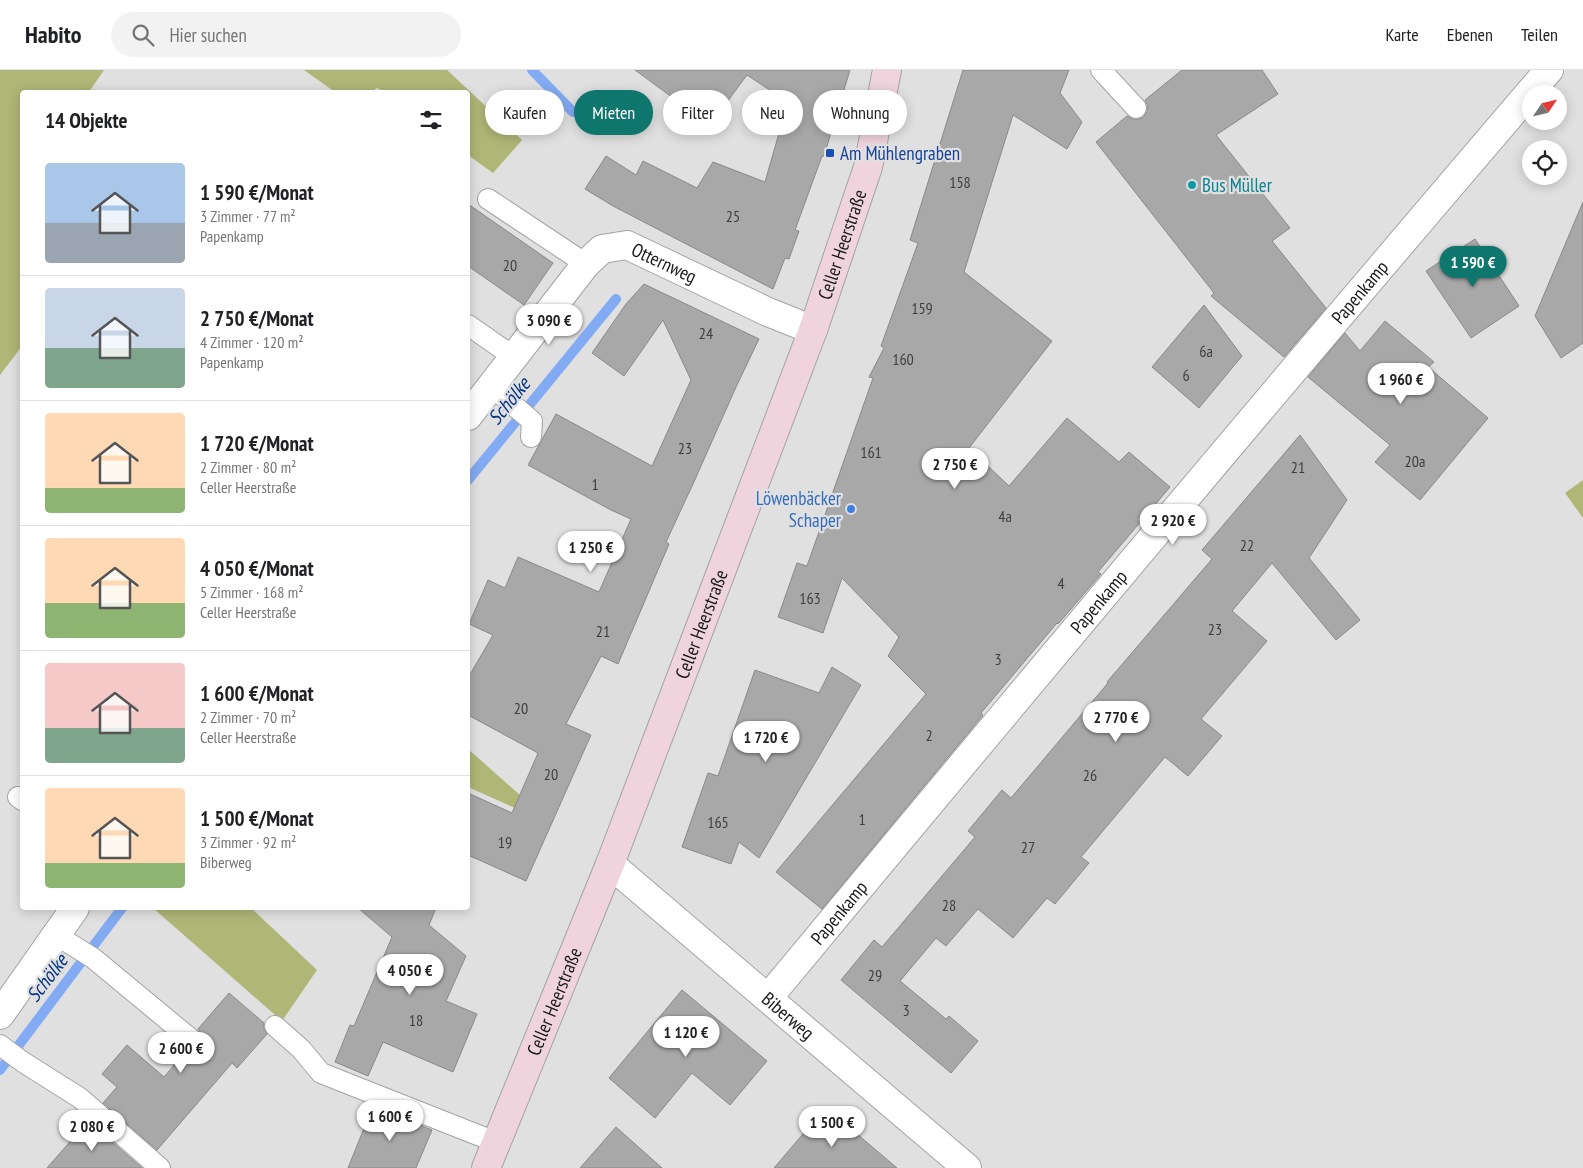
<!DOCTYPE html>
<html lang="de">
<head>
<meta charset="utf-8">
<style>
	body { margin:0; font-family:"PT Sans Narrow",sans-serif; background:#f2f2f2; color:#202124; height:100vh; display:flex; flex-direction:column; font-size:19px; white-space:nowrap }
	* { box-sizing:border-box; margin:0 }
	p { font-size:16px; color:#757577 }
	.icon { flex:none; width:28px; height:28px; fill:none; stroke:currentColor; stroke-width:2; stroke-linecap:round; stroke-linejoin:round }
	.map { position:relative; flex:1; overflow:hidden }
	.sheet { position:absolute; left:20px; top:20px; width:450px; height:820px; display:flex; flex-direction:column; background:#fff; border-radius:5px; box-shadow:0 2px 12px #0003 }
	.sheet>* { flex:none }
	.guide { position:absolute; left:485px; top:20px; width:475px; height:45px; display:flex; gap:10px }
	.needle { width:32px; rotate:55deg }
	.fabs { position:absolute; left:1522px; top:15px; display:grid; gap:10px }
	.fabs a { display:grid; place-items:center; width:45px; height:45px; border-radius:50%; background:#fff; box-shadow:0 2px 12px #0003; font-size:25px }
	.price { position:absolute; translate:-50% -42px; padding:0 11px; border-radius:18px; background:#fff; color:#222; font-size:16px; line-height:32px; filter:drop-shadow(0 1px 2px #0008) }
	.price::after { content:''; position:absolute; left:50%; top:30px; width:15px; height:11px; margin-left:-8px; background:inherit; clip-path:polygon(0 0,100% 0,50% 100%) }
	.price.current { background:#0f766e; color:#fff }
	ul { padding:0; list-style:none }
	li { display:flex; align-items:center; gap:15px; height:125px; padding:0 25px }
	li+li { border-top:1px solid #e0e0e0 }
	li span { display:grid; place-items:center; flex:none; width:140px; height:100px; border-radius:5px; color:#555 }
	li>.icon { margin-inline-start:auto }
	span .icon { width:60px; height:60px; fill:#fffc; stroke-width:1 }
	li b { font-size:21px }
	h2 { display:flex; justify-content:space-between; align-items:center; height:60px; padding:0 25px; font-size:21px }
	.pill { padding:0 18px; border-radius:22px; background:#fff; box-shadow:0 2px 12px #0003; font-size:18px; line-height:45px }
	.pill.current { background:#0f766e; color:#fff }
	header { display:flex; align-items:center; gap:30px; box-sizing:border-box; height:70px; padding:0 25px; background:#fff; border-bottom:1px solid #e0e0e0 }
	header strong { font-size:24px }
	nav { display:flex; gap:28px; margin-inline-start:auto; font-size:18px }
	.search { width:350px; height:45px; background:#f2f2f2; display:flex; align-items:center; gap:12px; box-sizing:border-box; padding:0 18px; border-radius:28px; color:#757577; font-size:19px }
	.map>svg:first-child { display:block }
	.green { fill:#afb676 }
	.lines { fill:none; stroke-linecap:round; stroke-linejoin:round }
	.stream { stroke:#82abf3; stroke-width:10 }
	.building { fill:#a8a8a9; stroke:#89898a }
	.lane-casing { stroke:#a2a3a4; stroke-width:22 }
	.street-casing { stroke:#a2a3a4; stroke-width:30 }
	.secondary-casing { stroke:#a2a3a4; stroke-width:30 }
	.lane { stroke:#fff; stroke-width:20 }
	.street { stroke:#fff; stroke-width:28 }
	.secondary { stroke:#efd4dd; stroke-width:28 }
	.transit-dot { fill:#1a4fb4; stroke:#e0e0e1; stroke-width:2 }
	.culture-dot { fill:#0f9aa8; stroke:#e0e0e1; stroke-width:2 }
	.shop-dot { fill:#3f7fe0; stroke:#e0e0e1; stroke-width:2 }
	.labels { text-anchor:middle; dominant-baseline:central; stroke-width:4.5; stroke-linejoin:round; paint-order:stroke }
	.number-label { font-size:16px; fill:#3e3e3e }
	.transit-label { font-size:19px; fill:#164399; stroke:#e0e0e1; text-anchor:start }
	.culture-label { font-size:19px; fill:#0d838f; stroke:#e0e0e1; text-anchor:start }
	.street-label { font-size:19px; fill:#1a1a1a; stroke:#e0e0e1 }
	.shop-label { font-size:19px; fill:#366cbe; stroke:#e0e0e1; text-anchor:end }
	.water-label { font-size:20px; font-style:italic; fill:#053485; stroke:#e0e0e1 }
</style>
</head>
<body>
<header>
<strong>Habito</strong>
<div class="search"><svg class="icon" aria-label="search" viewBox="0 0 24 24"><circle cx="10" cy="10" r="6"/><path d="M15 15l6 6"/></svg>Hier suchen</div>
<nav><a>Karte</a><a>Ebenen</a><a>Teilen</a></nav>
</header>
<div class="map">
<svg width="1583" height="1098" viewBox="0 0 1583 1098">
	<rect width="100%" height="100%" fill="#e0e0e1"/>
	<!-- green -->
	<g class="green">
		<path d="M 0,0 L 104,0 L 89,22 L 22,22 L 22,276 L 0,305 Z"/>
		<path d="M 304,0 L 447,0 L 522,70 L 493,103 L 468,85 L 468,22 L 383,22 L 377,18 L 371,22 L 335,22 Z"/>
		<path d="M 1583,410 L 1583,448 L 1565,423 Z"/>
		<path d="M 468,679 L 520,725 L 515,738 L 468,717 Z"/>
		<path d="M 153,838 L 251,838 L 317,900 L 282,951 Z"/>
	</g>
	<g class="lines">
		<!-- stream -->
		<g class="stream">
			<path d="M 532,0 L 573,42"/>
			<path d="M 468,410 L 616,229"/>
			<path d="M 0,1000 L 122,838"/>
		</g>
	</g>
	<!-- building -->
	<g class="building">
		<path d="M 635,0 L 850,0 L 824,86 L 822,86 L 795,160 L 799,161 L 789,189 L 785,188 L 773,219 L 613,136 L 585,119 L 606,86 L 636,105 L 643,91 L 697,118 L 713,92 L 765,112 L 788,32 L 747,5 L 710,55 Z"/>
		<path d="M 963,0 L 1069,0 L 1060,23 L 1082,52 L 1067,79 L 1013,45 L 964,202 L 1052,271 L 969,378 L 1009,416 L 1067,348 L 1119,392 L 1129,382 L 1170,417 L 1098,502 L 1101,504 L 1058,554 L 1057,553 L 981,643 L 983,645 L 822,839 L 776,802 L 926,624 L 888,586 L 899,567 L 842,508 L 823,563 L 778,547 L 797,493 L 807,496 L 873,308 L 869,307 L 884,278 L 881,276 L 918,173 L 910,170 Z"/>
		<path d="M 1182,0 L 1262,0 L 1278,24 L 1216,65 L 1290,158 L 1272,171 L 1326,238 L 1284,287 L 1211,226 L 1214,223 L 1096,72 L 1127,46 L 1133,49 L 1139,49 L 1144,47 L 1147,41 L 1148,36 L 1145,30 Z"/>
		<path d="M 1583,132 L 1583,273 L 1561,288 L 1535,246 Z"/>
		<path d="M 468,134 L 553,193 L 524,235 L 468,196 Z"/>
		<path d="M 1475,169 L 1519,236 L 1471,268 L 1426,201 Z"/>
		<path d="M 644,214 L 759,269 L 736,317 L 693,414 L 666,472 L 669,474 L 618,594 L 601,586 L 566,654 L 591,665 L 526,811 L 468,785 L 468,723 L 512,743 L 538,683 L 468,645 L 468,608 L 493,565 L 469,554 L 488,510 L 505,518 L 518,487 L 599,522 L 631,449 L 611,440 L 528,395 L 556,344 L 652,396 L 691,310 L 663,250 L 624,306 L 592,283 L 626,234 Z"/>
		<path d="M 1204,235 L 1242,286 L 1199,338 L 1152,297 Z"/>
		<path d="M 1385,251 L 1434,292 L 1428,297 L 1488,348 L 1420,430 L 1375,392 L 1390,375 L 1308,307 L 1345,263 L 1360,281 Z"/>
		<path d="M 1300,365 L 1347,430 L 1309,488 L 1360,550 L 1336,570 L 1272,493 L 1232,541 L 1267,571 L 1201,649 L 1222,666 L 1188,706 L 1165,687 L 1081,787 L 1089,793 L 1055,834 L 1047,828 L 1013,868 L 978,839 L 946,876 L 936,868 L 900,911 L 946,949 L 949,946 L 978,971 L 951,1003 L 841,910 L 874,870 L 882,877 L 975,767 L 968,761 L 1002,720 L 1011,728 L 1108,613 L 1107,612 L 1212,489 L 1202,480 Z"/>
		<path d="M 832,597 L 861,615 L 759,788 L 739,772 L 731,794 L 682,777 L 708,703 L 718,706 L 755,600 L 819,623 Z"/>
		<path d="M 358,838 L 436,838 L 429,855 L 466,886 L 446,931 L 477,944 L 453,1002 L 383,972 L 368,1006 L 335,992 L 350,955 L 354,956 L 392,867 Z"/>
		<path d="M 682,920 L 767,991 L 730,1035 L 692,1003 L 655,1048 L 609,1008 Z"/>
		<path d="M 229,923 L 264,953 L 264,959 L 267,964 L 237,998 L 232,993 L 157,1080 L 103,1033 L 117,1017 L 102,1004 L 127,975 L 164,1007 L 187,980 L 196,981 L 201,977 L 204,972 L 203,966 L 198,959 Z"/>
		<path d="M 373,1036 L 432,1060 L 416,1098 L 348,1098 Z"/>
		<path d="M 825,1038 L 857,1064 L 897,1098 L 774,1098 Z"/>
		<path d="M 88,1051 L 142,1098 L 47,1098 Z"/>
		<path d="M 616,1057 L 662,1098 L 580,1098 Z"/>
	</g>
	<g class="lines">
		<!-- lane casing -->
		<g class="lane-casing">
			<g id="lane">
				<path d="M 1101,0 L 1136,38"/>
				<path d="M 488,129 L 586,194"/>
				<path d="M 468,255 L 514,287"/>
				<path d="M 491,316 L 532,351 L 531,367"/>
				<path d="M 18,727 L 22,730"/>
				<path d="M 56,865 L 93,888 L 192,970"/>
				<path d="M 275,956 L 301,979 L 321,1003 L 498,1073"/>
				<path d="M 0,975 L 23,992 L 80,1028 L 160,1098"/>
			</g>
		</g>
		<!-- street casing -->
		<g class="street-casing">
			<g id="street">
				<path id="s1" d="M 468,346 L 586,194 L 602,179 L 627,175 L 768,242 L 813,260"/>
				<path id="s2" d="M 610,794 L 967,1098"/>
				<path id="s3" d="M 768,928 C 1026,617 1286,307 1549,0"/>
				<path d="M 0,945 L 75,838"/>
			</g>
		</g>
		<!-- secondary casing -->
		<g class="secondary-casing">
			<g id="secondary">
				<path id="s4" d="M 486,1098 L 610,794 L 813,260 L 868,97 L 887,0"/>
			</g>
		</g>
		<!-- lane -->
		<use href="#lane" class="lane"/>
		<!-- street -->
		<use href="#street" class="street"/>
		<!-- secondary -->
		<use href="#secondary" class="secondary"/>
	</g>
	<!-- markers -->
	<rect class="transit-dot" x="825" y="78" width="10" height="10" rx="2.5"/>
	<circle class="culture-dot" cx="1192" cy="115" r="5"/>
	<circle class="shop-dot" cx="851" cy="439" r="5"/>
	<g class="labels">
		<!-- number labels -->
		<g class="number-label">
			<text x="960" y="112">158</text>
			<text x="733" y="146">25</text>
			<text x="510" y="195">20</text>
			<text x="922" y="238">159</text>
			<text x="706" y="263">24</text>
			<text x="1206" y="281">6a</text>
			<text x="903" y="289">160</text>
			<text x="1186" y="305">6</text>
			<text x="685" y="378">23</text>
			<text x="871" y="382">161</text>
			<text x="1415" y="391">20a</text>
			<text x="1298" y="397">21</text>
			<text x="595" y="414">1</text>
			<text x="1005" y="446">4a</text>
			<text x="1247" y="475">22</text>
			<text x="1061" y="513">4</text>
			<text x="810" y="528">163</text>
			<text x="1215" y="559">23</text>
			<text x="603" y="561">21</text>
			<text x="998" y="589">3</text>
			<text x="521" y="638">20</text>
			<text x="929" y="665">2</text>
			<text x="551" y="704">20</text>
			<text x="1090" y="705">26</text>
			<text x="862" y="749">1</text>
			<text x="718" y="752">165</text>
			<text x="505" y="772">19</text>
			<text x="1028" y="777">27</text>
			<text x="949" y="835">28</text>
			<text x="875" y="905">29</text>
			<text x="906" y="940">3</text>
			<text x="416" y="950">18</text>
		</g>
		<!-- transit labels -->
		<g class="transit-label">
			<text x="840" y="83">Am Mühlengraben</text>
		</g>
		<!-- culture labels -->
		<g class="culture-label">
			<text x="1202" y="115">Bus Müller</text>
		</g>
		<!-- street labels -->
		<g class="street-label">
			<text stroke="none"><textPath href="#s4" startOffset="990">Celler Heerstraße</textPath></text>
			<text stroke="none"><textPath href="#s1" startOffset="281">Otternweg</textPath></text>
			<text stroke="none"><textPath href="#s3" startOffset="921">Papenkamp</textPath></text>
			<text stroke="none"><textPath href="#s3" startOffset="516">Papenkamp</textPath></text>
			<text stroke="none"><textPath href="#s4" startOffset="585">Celler Heerstraße</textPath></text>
			<text stroke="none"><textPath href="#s3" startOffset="111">Papenkamp</textPath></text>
			<text stroke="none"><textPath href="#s4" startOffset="180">Celler Heerstraße</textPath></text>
			<text stroke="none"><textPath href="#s2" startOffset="234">Biberweg</textPath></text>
		</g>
		<!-- shop labels -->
		<g class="shop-label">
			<text x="841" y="428">Löwenbäcker<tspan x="841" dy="22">Schaper</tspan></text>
		</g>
		<!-- water labels -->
		<g class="water-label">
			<text transform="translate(509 331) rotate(-51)">Schölke</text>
			<text transform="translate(47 908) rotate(-53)">Schölke</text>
		</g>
	</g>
</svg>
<div class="fabs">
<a><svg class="needle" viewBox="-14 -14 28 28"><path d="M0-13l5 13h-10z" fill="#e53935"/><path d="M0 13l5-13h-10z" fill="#757577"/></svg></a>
<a><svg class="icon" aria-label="locate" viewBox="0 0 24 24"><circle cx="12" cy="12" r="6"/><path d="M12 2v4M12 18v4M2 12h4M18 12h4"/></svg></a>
</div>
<b class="price current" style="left:1473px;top:218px">1 590 €</b>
<b class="price" style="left:549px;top:276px">3 090 €</b>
<b class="price" style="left:1401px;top:335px">1 960 €</b>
<b class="price" style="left:955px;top:420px">2 750 €</b>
<b class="price" style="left:1173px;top:476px">2 920 €</b>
<b class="price" style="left:591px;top:503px">1 250 €</b>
<b class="price" style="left:1116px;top:673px">2 770 €</b>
<b class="price" style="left:766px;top:693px">1 720 €</b>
<b class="price" style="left:410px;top:926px">4 050 €</b>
<b class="price" style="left:686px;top:988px">1 120 €</b>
<b class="price" style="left:181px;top:1004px">2 600 €</b>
<b class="price" style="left:390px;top:1072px">1 600 €</b>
<b class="price" style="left:832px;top:1078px">1 500 €</b>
<b class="price" style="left:92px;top:1082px">2 080 €</b>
<div class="guide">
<a class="pill">Kaufen</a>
<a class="pill current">Mieten</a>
<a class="pill">Filter</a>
<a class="pill">Neu</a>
<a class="pill">Wohnung</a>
</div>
<section class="sheet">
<h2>14 Objekte<svg class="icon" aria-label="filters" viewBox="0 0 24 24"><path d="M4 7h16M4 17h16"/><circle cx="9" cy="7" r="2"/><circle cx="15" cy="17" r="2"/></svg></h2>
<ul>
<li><span style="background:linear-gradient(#a9c7e8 60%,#9aa5b1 0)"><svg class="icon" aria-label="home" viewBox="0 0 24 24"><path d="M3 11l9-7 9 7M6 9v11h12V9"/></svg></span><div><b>1 590 €/Monat</b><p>3 Zimmer · 77 m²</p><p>Papenkamp</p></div></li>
<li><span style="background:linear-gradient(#c9d6e8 60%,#7fa58c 0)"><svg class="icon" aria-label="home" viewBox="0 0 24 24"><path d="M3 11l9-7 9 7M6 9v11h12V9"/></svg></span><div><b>2 750 €/Monat</b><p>4 Zimmer · 120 m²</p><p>Papenkamp</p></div></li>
<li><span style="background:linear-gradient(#ffd9b3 75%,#8fb573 0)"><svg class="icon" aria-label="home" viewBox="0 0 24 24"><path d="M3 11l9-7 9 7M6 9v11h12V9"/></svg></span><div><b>1 720 €/Monat</b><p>2 Zimmer · 80 m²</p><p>Celler Heerstraße</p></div></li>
<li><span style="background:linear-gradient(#ffd9b3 65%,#8fb573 0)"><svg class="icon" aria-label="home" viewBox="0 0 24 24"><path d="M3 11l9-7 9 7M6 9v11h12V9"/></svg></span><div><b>4 050 €/Monat</b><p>5 Zimmer · 168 m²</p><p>Celler Heerstraße</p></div></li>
<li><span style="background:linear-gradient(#f6c9c9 65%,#7fa58c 0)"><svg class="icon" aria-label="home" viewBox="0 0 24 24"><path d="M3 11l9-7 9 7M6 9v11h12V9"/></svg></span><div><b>1 600 €/Monat</b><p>2 Zimmer · 70 m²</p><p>Celler Heerstraße</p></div></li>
<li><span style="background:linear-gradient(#ffd9b3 75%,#8fb573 0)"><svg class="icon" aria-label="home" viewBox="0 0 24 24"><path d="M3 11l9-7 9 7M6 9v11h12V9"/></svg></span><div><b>1 500 €/Monat</b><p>3 Zimmer · 92 m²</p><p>Biberweg</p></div></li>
</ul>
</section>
</div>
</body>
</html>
